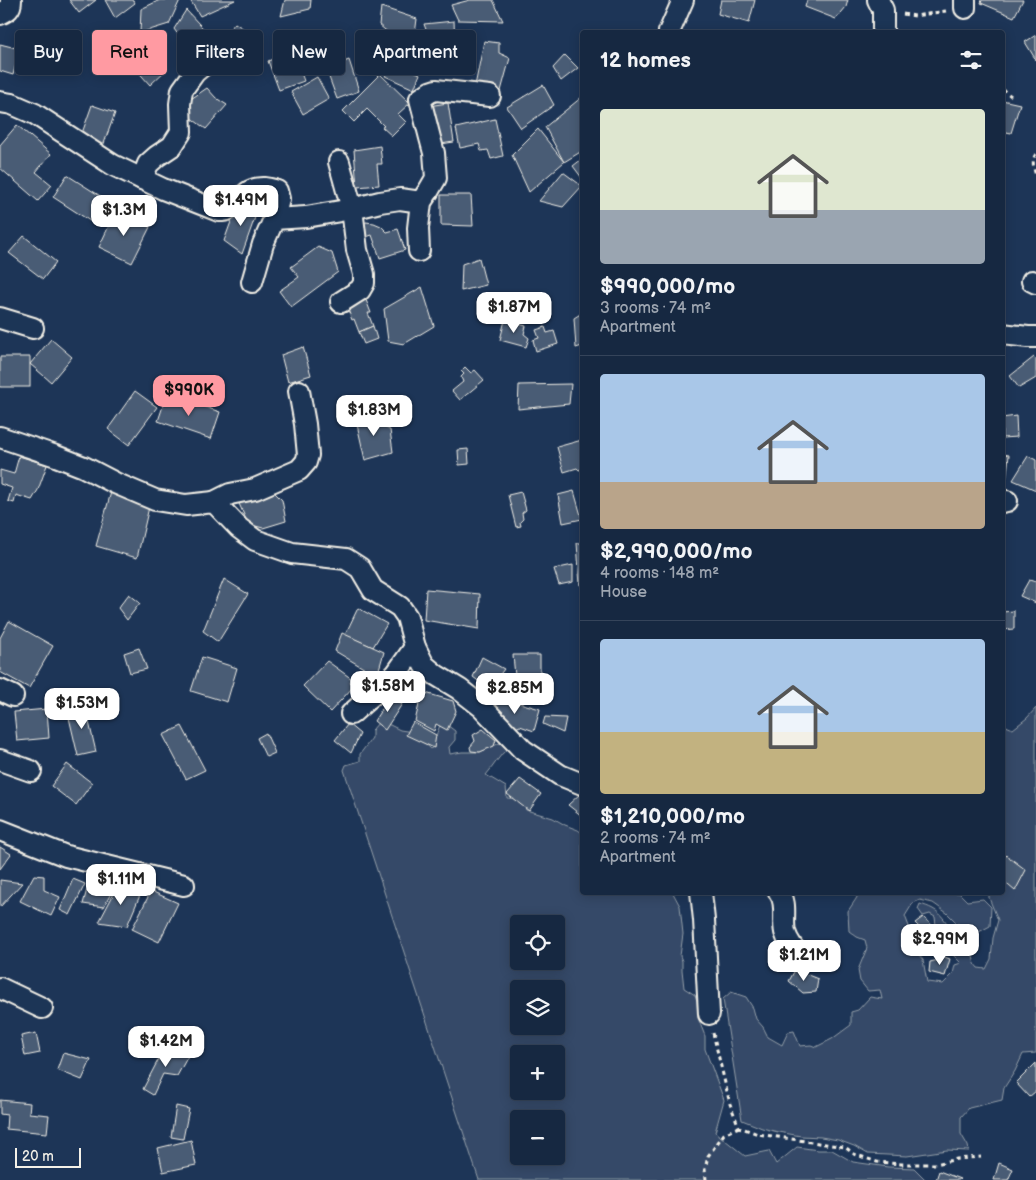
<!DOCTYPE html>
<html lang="en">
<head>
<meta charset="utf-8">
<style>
	body { margin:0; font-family:"Balsamiq Sans",sans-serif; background:#23344c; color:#f1f3f6; height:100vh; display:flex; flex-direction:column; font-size:19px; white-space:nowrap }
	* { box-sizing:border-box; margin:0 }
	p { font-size:16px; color:#9ea6b1 }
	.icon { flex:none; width:28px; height:28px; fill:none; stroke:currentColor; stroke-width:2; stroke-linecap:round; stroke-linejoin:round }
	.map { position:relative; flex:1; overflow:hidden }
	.details { position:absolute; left:580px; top:30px; width:425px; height:865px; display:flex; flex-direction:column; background:#162841; border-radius:5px; box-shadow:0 2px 12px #0003,0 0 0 1px #35445a }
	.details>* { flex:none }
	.hud { position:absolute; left:15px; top:30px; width:475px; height:45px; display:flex; gap:10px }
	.tools { position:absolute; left:510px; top:915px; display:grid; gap:10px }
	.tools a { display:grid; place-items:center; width:55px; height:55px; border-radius:5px; background:#162841; box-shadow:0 2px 12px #0003,0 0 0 1px #35445a; font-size:25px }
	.scale { position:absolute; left:15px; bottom:12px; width:66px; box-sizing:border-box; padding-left:5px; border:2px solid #f4f1e8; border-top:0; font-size:14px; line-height:18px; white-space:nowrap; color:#f4f1e8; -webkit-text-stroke:4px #1d3557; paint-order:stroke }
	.price { position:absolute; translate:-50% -42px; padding:0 11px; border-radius:10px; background:#fff; color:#222; font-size:16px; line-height:32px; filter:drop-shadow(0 1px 2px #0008) }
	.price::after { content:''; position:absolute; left:50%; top:30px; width:15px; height:11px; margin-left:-8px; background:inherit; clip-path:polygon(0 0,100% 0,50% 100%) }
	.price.active { background:#ff9aa2; color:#111 }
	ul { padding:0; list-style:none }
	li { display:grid; align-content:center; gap:10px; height:265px; padding:0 20px }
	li+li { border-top:1px solid #35445a }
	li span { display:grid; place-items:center; height:155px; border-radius:5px; color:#555 }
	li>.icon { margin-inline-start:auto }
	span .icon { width:90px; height:90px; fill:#fffc; stroke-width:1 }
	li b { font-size:21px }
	h2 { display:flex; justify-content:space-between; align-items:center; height:60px; padding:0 20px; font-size:21px }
	.tag { padding:0 18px; border-radius:5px; background:#162841; box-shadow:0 2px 12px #0003,0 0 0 1px #35445a; font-size:18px; line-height:45px }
	.tag.active { background:#ff9aa2; color:#111 }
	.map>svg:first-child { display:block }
	.green { fill:#354a67; stroke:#949ea8; fill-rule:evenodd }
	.building { fill:#485b74; stroke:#f4f1e8 }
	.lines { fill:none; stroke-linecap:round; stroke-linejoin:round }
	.street-casing { stroke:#f4f1e8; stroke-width:24 }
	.path { stroke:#f4f1e8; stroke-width:3; stroke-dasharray:4 4; stroke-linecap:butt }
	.street { stroke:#1d3557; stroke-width:20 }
</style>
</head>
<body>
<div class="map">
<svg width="1036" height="1180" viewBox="0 0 1036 1180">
	<rect width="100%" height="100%" fill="#1d3557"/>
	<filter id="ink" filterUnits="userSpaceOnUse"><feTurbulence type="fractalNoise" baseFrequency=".02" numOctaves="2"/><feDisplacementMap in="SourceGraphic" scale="10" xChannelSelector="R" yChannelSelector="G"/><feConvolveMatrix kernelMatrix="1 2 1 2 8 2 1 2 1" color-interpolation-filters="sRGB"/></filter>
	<g filter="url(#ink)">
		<!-- green -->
		<g class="green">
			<path d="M 1036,708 L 1036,1053 L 1023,1054 L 1015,1071 L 1004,1088 L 1002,1100 L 969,1108 L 961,1117 L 961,1134 L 968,1146 L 969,1151 L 947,1150 L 907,1156 L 868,1154 L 854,1146 L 838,1140 L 821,1137 L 801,1136 L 778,1132 L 762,1128 L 742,1120 L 723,999 L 731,992 L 746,997 L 753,1008 L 756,1019 L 763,1027 L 768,1037 L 782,1045 L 788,1032 L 794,1031 L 800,1046 L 811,1045 L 816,1047 L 832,1039 L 851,1025 L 851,1012 L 858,1010 L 870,997 L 882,999 L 880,990 L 868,991 L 860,981 L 858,970 L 867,948 L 865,940 L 857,937 L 849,931 L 848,911 L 856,899 L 859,893 L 959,893 L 967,901 L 983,899 L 991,907 L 990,926 L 977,933 L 958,924 L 947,913 L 933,903 L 920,900 L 913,903 L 905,916 L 910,929 L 917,939 L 919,955 L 923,960 L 927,982 L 943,984 L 953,974 L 955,965 L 961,963 L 953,955 L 947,952 L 938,953 L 928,950 L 926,939 L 941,944 L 946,940 L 945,930 L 936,925 L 935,917 L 930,914 L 923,916 L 918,909 L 920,904 C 940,910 941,915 953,932 L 960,932 C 964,936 968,940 970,945 C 974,953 972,962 978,968 L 986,969 L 991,959 L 993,938 L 998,920 L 989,898 L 989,893 L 1002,892 L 1003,722 L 1006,726 L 1013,729 L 1027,718 Z"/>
			<path d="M 379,722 L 390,725 L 400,730 L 413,732 L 431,749 L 440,725 L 447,725 L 455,731 L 455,740 L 449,747 L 450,754 L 462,752 L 480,752 L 500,743 L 507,749 C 499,756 493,767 486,775 L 506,787 L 507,798 L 519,799 L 526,810 L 553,818 L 565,825 L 578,830 L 582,833 L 582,892 L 673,893 L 680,906 L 683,934 L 680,956 L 682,961 L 682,970 L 684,988 L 695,995 L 697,1001 L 698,1018 L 705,1036 L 705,1049 L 724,1100 L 715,1132 L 745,1156 L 769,1151 L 776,1164 L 797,1147 L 818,1150 L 832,1150 L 853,1162 L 888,1167 L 914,1168 L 926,1180 L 479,1180 L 344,770 L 346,765 L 360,761 L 360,754 L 372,738 L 372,730 ZM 519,924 L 556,924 L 556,961 L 519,961 ZM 519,989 L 556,989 L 556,1026 L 519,1026 ZM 519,1054 L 556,1054 L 556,1091 L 519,1091 ZM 519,1119 L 556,1119 L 556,1156 L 519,1156 Z"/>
		</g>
		<!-- building -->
		<g class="building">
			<path d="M 69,0 L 96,0 L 79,13 Z"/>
			<path d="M 105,0 L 133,0 L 135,3 L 115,18 Z"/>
			<path d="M 160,0 L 180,0 L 169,24 L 140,33 L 141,9 Z"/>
			<path d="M 190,0 L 235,0 L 200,16 Z"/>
			<path d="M 285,0 L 311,0 L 310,9 L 281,16 Z"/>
			<path d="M 470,0 L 493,0 L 503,21 L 458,20 L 451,5 Z"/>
			<path d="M 721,0 L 755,0 L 749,23 L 718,14 Z"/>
			<path d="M 807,0 L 848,0 L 846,7 L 836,19 L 805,7 Z"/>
			<path d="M 982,0 L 1023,0 L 1014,17 L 981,3 Z"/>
			<path d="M 381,7 L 417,19 L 413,49 L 390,34 L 379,25 Z"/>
			<path d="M 186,10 L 213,39 L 193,55 L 174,29 Z"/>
			<path d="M 454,21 L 455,46 L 462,41 L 472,60 L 441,71 L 424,24 Z"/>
			<path d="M 235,23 L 253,35 L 227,67 L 211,51 Z"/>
			<path d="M 1036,35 L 1036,60 L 1025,42 Z"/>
			<path d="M 139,39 L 162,58 L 167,69 L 150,85 L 127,59 Z"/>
			<path d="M 484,41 L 499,43 L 499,53 L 510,58 L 501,91 L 475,86 Z"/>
			<path d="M 0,44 L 20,49 L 13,75 L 0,71 Z"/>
			<path d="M 293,51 L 304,81 L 279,90 L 268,61 Z"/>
			<path d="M 396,52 L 407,57 L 403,66 L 420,74 L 414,89 L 385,76 Z"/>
			<path d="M 565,55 L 578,68 L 561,81 L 553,68 Z"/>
			<path d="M 349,60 L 359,91 L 337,99 L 326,69 Z"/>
			<path d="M 380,74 L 410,103 L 398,114 L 406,122 L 392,136 L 382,127 L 384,126 L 367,109 L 354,122 L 343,111 Z"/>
			<path d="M 317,77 L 329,99 L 303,114 L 291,92 Z"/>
			<path d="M 543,85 L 554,105 L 521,128 L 507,107 Z"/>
			<path d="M 207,88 L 216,98 L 227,105 L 206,129 L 187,115 L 188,101 Z"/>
			<path d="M 582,97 L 582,151 L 564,162 L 545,127 Z"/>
			<path d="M 1002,100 L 1020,104 L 1011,133 L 1002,131 Z"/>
			<path d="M 448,103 L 454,142 L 434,145 L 428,106 Z"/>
			<path d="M 92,105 L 115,113 L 102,149 L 81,136 Z"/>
			<path d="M 495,119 L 503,156 L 491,159 L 488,150 L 481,151 L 479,144 L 460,148 L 456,128 Z"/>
			<path d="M 17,125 L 51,154 L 36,172 L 52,185 L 38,201 L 0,168 L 0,145 Z"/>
			<path d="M 538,129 L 564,162 L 529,192 L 512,155 Z"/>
			<path d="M 380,146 L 382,164 L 377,164 L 379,185 L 357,187 L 354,150 Z"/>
			<path d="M 582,159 L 582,178 L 573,166 Z"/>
			<path d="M 563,172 L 582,186 L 563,207 L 539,201 Z"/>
			<path d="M 67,175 L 105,199 L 90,221 L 53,197 Z"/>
			<path d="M 441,195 L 471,195 L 473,226 L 441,225 Z"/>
			<path d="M 259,206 L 242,254 L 224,241 L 236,208 Z"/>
			<path d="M 116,211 L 150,227 L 132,263 L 99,247 Z"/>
			<path d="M 366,222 L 374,223 L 381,226 L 387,232 L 398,229 L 405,250 L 380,258 L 372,235 L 363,238 L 358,226 Z"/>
			<path d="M 24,236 L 56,262 L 43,279 L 9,253 Z"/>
			<path d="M 318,247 L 332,253 L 338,272 L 291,307 L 279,291 L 299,277 L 291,267 Z"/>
			<path d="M 479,258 L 486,285 L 461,291 L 462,264 Z"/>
			<path d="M 422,287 L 434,326 L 404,344 L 388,341 L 384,309 Z"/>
			<path d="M 366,300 L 371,313 L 368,313 L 373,326 L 359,332 L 354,319 L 352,320 L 347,307 Z"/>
			<path d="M 582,313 L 582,346 L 576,348 L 574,318 Z"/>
			<path d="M 505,320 L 526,326 L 524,334 L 529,338 L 526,347 L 500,340 Z"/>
			<path d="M 373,326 L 377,339 L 364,344 L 359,332 Z"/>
			<path d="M 545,327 L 547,333 L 554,331 L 558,344 L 536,351 L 533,340 L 539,338 L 536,330 Z"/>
			<path d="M 51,339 L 72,357 L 51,382 L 30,364 Z"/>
			<path d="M 303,347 L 311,375 L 288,382 L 281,355 Z"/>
			<rect x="0" y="357" width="30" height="30"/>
			<path d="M 1034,357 L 1036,359 L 1036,378 L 1019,388 L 1010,376 Z"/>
			<path d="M 465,367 L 471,373 L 475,370 L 484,380 L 460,400 L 452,391 L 463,382 L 461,377 L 464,374 L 461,371 Z"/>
			<path d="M 571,384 L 569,404 L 518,409 L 519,385 Z"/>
			<path d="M 135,391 L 157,407 L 129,445 L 108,429 Z"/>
			<path d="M 167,394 L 220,412 L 211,439 L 158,421 Z"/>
			<path d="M 381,413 L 382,426 L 390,430 L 393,452 L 365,460 L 356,420 Z"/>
			<path d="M 1016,416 L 1017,437 L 1002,438 L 1002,418 Z"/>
			<path d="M 582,440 L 582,469 L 579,470 L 577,468 L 564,472 L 557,447 Z"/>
			<path d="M 468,449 L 469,464 L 459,465 L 458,450 Z"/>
			<path d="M 1002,454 L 1009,455 L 1005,492 L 1002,492 Z"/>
			<path d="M 19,456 L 47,465 L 38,490 L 32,500 L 16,495 L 14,503 L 8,501 L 12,488 L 0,484 L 0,470 L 14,474 Z"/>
			<path d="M 1028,456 L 1036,460 L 1036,490 L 1013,480 Z"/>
			<path d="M 272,490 L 282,500 L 286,521 L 263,528 L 248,524 L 237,499 Z"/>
			<path d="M 574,491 L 582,519 L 563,523 L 558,495 Z"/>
			<path d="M 111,492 L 149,507 L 137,558 L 96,546 Z"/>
			<path d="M 521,492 L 526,510 L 522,513 L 523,519 L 520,522 L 521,526 L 516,527 L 508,495 Z"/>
			<path d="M 577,543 L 582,543 L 582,585 L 580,585 Z"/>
			<path d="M 573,565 L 573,582 L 559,585 L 554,569 Z"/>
			<path d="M 224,579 L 248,594 L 218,642 L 203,631 Z"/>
			<path d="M 1029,580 L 1036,582 L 1036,603 L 1020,596 Z"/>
			<path d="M 426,589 L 480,594 L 479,629 L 424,620 Z"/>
			<path d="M 129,594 L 140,603 L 127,620 L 118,608 Z"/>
			<path d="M 358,608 L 387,624 L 373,647 L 345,635 Z"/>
			<path d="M 1014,611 L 1014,629 L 1002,630 L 1002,612 Z"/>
			<path d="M 9,621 L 53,646 L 29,688 L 0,672 L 0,638 Z"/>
			<path d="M 342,633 L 384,652 L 377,676 L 335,651 Z"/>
			<path d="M 139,648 L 147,669 L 130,673 L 124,653 Z"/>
			<path d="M 513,655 L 540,655 L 540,681 L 515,676 Z"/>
			<path d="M 202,657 L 237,668 L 227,702 L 191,691 Z"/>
			<path d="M 482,657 L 504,669 L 489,689 L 473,677 Z"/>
			<path d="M 327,661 L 352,679 L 350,682 L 354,686 L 330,712 L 303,686 Z"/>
			<path d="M 422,692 L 453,701 L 456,711 L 447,730 L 436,724 L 434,731 L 415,721 Z"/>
			<path d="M 390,696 L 402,704 L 385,730 L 374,721 Z"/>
			<path d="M 499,697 L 540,709 L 534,731 L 520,726 L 507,732 L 493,718 Z"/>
			<path d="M 85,705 L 96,752 L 78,756 L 67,709 Z"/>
			<path d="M 47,709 L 49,738 L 17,741 L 14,712 Z"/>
			<path d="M 545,717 L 566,718 L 563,733 L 543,724 Z"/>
			<path d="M 413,722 L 436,735 L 434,748 L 406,735 Z"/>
			<path d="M 348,724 L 360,734 L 351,753 L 335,740 Z"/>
			<path d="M 182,726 L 205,770 L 186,779 L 163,735 Z"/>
			<path d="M 483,729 L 496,740 L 494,746 L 480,752 L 471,751 L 470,747 L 475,741 L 473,735 Z"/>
			<path d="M 266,733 L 275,753 L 266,757 L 257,738 Z"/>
			<path d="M 67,764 L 92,783 L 76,805 L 51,786 Z"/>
			<path d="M 520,779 L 541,794 L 529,811 L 507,794 Z"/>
			<path d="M 581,793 L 582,794 L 582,816 L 568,805 Z"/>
			<path d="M 0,847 L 11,854 L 0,869 Z"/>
			<path d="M 1006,855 L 1026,870 L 1015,891 L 1002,880 L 1002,862 Z"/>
			<path d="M 34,875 L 44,876 L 44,890 L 60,897 L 51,916 L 20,901 Z"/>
			<path d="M 94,877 L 114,887 L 104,907 L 83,904 L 88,886 Z"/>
			<path d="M 73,879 L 85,884 L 70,915 L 60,910 Z"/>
			<path d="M 0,880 L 22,883 L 0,907 Z"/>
			<path d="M 120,882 L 141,893 L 127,926 L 99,922 Z"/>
			<path d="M 151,891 L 178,903 L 159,942 L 132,929 Z"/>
			<path d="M 923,917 L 946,938 L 933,941 L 915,923 Z"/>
			<path d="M 942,956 L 950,959 L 945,976 L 929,972 L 930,962 L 938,960 Z"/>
			<path d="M 795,970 L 818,979 L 816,992 L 803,993 L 789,981 Z"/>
			<path d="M 36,1033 L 40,1053 L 25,1056 L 21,1036 Z"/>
			<path d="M 166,1045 L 188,1056 L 177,1076 L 163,1074 L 153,1095 L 143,1089 Z"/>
			<path d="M 63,1053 L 91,1060 L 82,1080 L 57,1070 Z"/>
			<path d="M 1036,1063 L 1036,1091 L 1029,1097 L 1016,1083 Z"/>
			<path d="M 0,1100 L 30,1103 L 29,1113 L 49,1115 L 47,1133 L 6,1129 L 7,1115 L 0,1114 Z"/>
			<path d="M 176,1106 L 189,1109 L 183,1139 L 171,1137 Z"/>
			<path d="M 191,1140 L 196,1165 L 163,1172 L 158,1148 Z"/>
			<path d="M 999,1163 L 1013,1169 L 1008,1180 L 994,1180 Z"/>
			<path d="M 939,1171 L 960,1179 L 959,1180 L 936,1180 Z"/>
		</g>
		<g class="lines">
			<!-- street casing -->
			<g class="street-casing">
				<g id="street">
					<path d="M 878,0 L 883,10 L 883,32"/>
					<path d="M 965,0 L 965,8"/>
					<path d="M 0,14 C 7,11 11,9 11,0"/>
					<path d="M 669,32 L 683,0"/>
					<path d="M 0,102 L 12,104 L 35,114 L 113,165 L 163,189 L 219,211 C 222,211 225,211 227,210 C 244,203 242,187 265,188 C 270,189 273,189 277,191 L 279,199 L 274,219"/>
					<path d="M 339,162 L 352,209 L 357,250 L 364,274 L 364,283 L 360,290 L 341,302"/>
					<path d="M 142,179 L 148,164 L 157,156 L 172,146 L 181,132 L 180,104 L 182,90 L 195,72 L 212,58"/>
					<path d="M 419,251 L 418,228 L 421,202 L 429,190 L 436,178 L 434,153 L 430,138 L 420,99 L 430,92 L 436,90 L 490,96"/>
					<path d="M 1032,281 L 1036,283"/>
					<path d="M 252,282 L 263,244 L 274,219 L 306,217 L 352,209 L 380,202 L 400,199 L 421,202"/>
					<path d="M 0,318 L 33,328"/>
					<path d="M 1002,334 L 1028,337 L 1036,337"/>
					<path d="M 0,437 L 56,456 L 84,467 L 115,483 L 155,500 L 186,505 L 214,502 L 239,528 L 255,540 L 292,553 L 346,559 L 360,568 L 373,590 L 400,607 L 407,617 L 415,647 L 424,665 L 436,675 L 459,689 L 482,707 L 523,750 L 560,775 L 582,784"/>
					<path d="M 214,502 L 230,494 L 255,489 L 299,470 L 306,462 L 308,455 L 305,424 L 299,391"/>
					<path d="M 1002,502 L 1007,501"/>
					<path d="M 0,690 L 13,696"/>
					<path d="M 351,714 L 396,674 L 415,647"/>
					<path d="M 0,760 L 31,771"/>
					<path d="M 0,830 L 66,856 L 184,885"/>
					<path d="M 701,892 L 704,920 L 709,1014"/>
					<path d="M 779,892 C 788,903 782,919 785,932 C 788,943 795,951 803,959"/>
					<path d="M 0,988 L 42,1008"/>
				</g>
			</g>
			<!-- path -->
			<g class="path">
				<path d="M 903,14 L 915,16 L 946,11"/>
				<path d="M 1002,89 L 1011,96"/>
				<path d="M 1036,154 C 1031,160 1034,169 1036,176"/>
				<path d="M 713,1033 L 730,1104 L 739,1127 L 758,1134 L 845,1147 L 854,1154 L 877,1162 L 901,1164 L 936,1164 L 957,1159 L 981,1157"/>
				<path d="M 706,1180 L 705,1169 L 708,1156 L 724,1134 L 739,1127"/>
			</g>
			<!-- street -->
			<use href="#street" class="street"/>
		</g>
	</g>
</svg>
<div class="tools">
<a><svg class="icon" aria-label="locate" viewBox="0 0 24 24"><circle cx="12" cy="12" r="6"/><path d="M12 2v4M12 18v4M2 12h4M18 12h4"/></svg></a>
<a><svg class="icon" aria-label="layers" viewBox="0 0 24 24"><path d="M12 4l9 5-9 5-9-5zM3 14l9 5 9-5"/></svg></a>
<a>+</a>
<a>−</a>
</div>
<div class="scale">20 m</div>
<b class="price" style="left:241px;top:227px">$1.49M</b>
<b class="price" style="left:124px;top:237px">$1.3M</b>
<b class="price" style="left:514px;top:334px">$1.87M</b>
<b class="price active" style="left:189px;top:417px">$990K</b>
<b class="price" style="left:374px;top:437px">$1.83M</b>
<b class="price" style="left:388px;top:713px">$1.58M</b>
<b class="price" style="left:515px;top:715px">$2.85M</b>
<b class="price" style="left:82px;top:730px">$1.53M</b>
<b class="price" style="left:121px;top:906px">$1.11M</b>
<b class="price" style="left:940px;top:966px">$2.99M</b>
<b class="price" style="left:804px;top:982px">$1.21M</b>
<b class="price" style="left:166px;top:1068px">$1.42M</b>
<div class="hud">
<a class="tag">Buy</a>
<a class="tag active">Rent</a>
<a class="tag">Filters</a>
<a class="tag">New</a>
<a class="tag">Apartment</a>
</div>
<section class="details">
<h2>12 homes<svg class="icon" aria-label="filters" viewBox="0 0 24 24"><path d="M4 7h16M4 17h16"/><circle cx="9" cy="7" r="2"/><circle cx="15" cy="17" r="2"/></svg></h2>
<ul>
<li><span style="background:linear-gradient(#dfe7d0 65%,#9aa5b1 0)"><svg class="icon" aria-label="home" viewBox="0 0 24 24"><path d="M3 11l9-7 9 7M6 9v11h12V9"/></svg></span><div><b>$990,000/mo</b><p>3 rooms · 74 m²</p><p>Apartment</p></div></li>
<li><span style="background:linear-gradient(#a9c7e8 70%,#b9a48a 0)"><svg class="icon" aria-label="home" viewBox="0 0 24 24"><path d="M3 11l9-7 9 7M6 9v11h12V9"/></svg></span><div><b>$2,990,000/mo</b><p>4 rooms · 148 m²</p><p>House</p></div></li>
<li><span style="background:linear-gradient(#a9c7e8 60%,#c2b280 0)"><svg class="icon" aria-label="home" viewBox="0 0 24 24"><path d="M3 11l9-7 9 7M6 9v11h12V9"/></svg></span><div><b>$1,210,000/mo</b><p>2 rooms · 74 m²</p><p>Apartment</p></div></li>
</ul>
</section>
</div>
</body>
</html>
